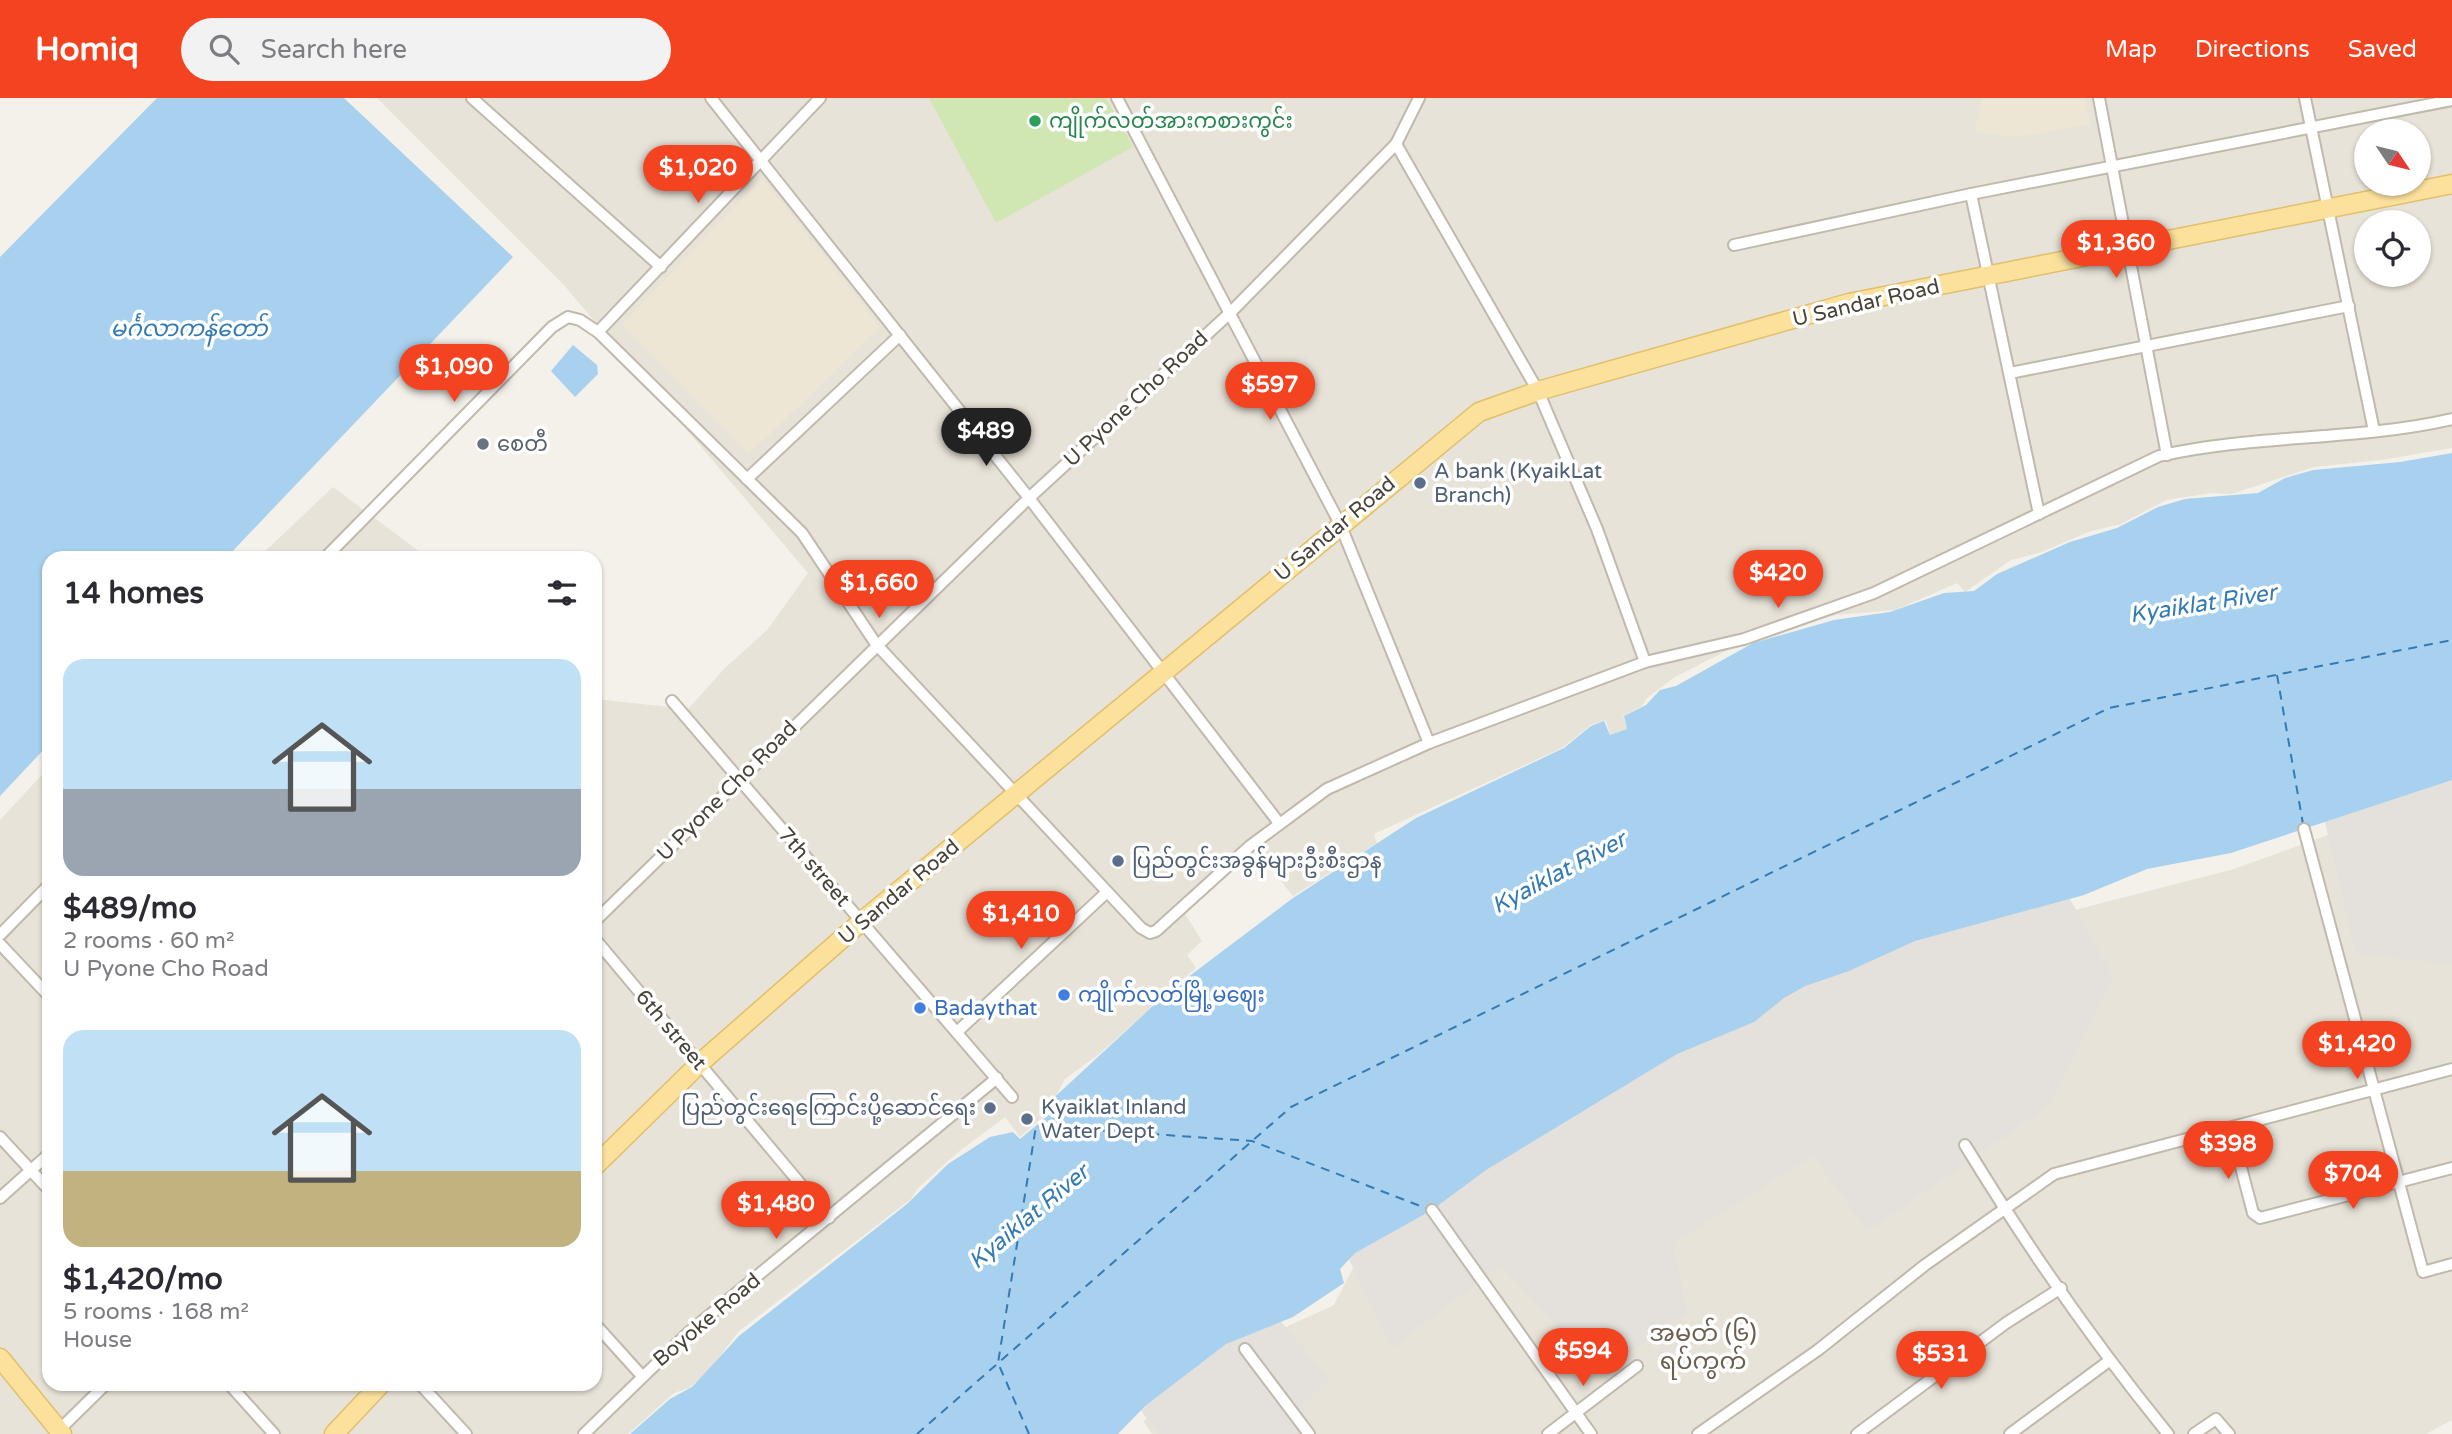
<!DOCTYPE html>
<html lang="en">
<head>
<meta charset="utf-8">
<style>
	body { margin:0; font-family:"Varela Round","Noto Sans Myanmar",sans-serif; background:#f2f2f3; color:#2b2b33; height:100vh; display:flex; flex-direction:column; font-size:26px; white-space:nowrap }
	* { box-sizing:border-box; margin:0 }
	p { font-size:23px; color:#7c7c81 }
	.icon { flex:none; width:38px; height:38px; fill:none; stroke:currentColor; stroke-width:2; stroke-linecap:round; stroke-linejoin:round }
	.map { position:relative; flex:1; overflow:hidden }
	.side { position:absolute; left:42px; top:453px; width:560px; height:840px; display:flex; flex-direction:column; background:#fff; border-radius:21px; box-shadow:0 2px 5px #0004 }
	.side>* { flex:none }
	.needle { width:46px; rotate:125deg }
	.buttons { position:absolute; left:2354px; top:21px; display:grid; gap:14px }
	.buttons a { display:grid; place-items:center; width:77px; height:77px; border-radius:50%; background:#fff; box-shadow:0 2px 5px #0004; font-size:35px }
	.price { position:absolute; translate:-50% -60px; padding:0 16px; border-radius:24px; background:#f44321; color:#fff; font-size:23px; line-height:46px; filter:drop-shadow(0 2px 4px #0008) }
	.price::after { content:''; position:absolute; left:50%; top:42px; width:21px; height:16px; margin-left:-10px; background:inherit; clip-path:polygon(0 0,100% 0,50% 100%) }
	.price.selected { background:#222; color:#fff }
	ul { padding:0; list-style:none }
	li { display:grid; align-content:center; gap:14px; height:371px; padding:0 21px }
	li span { display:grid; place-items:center; height:217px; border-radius:21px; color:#555 }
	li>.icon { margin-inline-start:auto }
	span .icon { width:126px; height:126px; fill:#fffc; stroke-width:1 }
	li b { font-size:30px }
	h2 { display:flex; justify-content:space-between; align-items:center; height:84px; padding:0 21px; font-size:30px }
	header { display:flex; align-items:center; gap:42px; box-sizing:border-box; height:98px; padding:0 35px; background:#f44321; color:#fff }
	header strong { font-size:33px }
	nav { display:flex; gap:38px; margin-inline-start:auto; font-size:24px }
	.search { width:490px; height:63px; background:#f2f2f3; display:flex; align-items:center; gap:18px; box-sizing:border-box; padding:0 24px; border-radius:38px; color:#7c7c81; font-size:26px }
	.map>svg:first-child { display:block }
	.residential { fill:#e8e3d8; fill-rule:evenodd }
	.industrial { fill:#e4e0db }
	.education { fill:#ede6d4 }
	.green { fill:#d0e7b4 }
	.water { fill:#a8d1ef }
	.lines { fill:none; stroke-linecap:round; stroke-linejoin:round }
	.ferry { stroke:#337bb2; stroke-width:2; stroke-dasharray:9 7; stroke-linecap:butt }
	.street-casing { stroke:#c0b9ac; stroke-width:14 }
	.primary-casing { stroke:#e1bf6b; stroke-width:21 }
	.street { stroke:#fff; stroke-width:10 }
	.primary { stroke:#fbe19c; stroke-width:18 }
	.leisure-dot { fill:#2e9e5b; stroke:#fff; stroke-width:2.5 }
	.worship-dot { fill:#6b7280; stroke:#fff; stroke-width:2.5 }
	.service-dot { fill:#5c6f8a; stroke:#fff; stroke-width:2.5 }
	.shop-dot { fill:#3f7fe0; stroke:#fff; stroke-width:2.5 }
	.labels { text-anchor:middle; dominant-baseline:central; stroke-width:7; stroke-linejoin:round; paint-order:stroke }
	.leisure-label { font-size:21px; fill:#27864d; stroke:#fff; text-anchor:start }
	.street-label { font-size:21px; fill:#484238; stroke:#fff }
	.worship-label { font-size:21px; fill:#5b616d; stroke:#fff; text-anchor:start }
	.service-label { font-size:21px; fill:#4e5e75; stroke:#fff; text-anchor:start }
	.shop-label { font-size:21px; fill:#366cbe; stroke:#fff; text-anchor:start }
	.water-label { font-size:23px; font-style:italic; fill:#337bb2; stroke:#fff }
	.quarter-label { font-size:24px; fill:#6b604f; stroke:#fff }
</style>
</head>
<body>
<header>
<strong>Homiq</strong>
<div class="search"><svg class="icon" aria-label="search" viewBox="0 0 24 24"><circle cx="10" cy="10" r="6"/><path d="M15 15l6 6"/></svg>Search here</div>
<nav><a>Map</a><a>Directions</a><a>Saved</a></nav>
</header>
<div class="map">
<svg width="2452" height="1336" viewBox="0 0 2452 1336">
	<rect width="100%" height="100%" fill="#f4f1ea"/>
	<!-- residential -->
	<g class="residential">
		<path d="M 377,0 L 2452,0 L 2452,350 L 2381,362 L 2314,369 L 2232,396 L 2212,395 L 2166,402 L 2121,426 L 2088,434 L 2042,454 L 2011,462 L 1965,494 L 1957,485 L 1895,512 L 1836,517 L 1746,543 L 1675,579 L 1647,600 L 1642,608 L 1623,618 L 1627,631 L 1610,637 L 1606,622 L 1591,627 L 1562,650 L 1374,736 L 1377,745 L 1293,798 L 1256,752 L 1184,814 L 1202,843 L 1187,857 L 1196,870 L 1099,956 L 1065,981 L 1047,1015 L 1020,1039 L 1005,1019 L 957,1055 L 918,1090 L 911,1101 L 739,1233 L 706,1276 L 689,1290 L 674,1295 L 628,1336 L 0,1336 L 0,722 L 49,669 L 49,1286 L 595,1286 L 595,601 L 688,611 L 725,570 L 768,531 L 808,475 L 563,186 ZM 2366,33 L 2418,33 L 2418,86 L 2366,86 ZM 2366,124 L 2418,124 L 2418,177 L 2366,177 Z"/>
		<path d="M 333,389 L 428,460 L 258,460 Z"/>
		<path d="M 2452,692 L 2452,1322 L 2426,1336 L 1152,1336 L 1143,1323 L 1286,1229 L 1334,1207 L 1355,1166 L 1946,845 L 2234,771 Z"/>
	</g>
	<!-- industrial -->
	<g class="industrial">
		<path d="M 2452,663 L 2452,866 L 2356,856 L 2319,699 Z"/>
		<path d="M 2061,785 L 2113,878 L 2049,1008 L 1868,1133 L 1813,1058 L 1673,1145 L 1687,1215 L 1599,1275 L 1501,1167 L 1392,1250 L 1342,1147 L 1863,822 Z"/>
		<path d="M 1273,1214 L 1329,1281 L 1302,1307 L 1313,1336 L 1159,1336 L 1131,1300 Z"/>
	</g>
	<!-- education -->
	<g class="education">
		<path d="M 1982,0 L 2085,0 L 2090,26 L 2017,39 L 1975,34 Z"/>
		<path d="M 762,80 L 880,229 L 749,356 L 622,227 Z"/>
	</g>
	<!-- green -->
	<path class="green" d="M 929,0 L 1106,0 L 1133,49 L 996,125 Z"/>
	<!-- water -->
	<g class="water">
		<path d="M 157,0 L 344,0 L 513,159 L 226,460 L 49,460 L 49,646 L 0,698 L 0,159 Z"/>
		<path d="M 573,247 L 597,267 L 598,276 L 575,299 L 551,273 Z"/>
		<path d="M 2452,355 L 2452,682 L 2231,755 L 2147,771 L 2084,797 L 1915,843 L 1849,873 L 1805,888 L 1784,900 L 1754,924 L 1677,956 L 1486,1072 L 1432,1112 L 1355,1155 L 1340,1171 L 1344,1185 L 1293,1219 L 1226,1246 L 1145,1308 L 1118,1336 L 630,1336 L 670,1301 L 692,1289 L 739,1238 L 907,1106 L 948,1066 L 990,1039 L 1013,1034 L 1020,1041 L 1051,1015 L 1046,1007 L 1167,895 L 1293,800 L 1416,720 L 1564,650 L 1591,628 L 1604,623 L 1610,637 L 1627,631 L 1624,618 L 1646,607 L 1660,592 L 1676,588 L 1753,545 L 1834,522 L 1890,514 L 1944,495 L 1974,493 L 1997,476 L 2070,444 L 2117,430 L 2158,409 L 2185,401 L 2258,395 L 2285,380 L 2313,372 L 2400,364 Z"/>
	</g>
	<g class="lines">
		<!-- ferry -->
		<g class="ferry">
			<path d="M 2277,577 L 2303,726"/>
			<path d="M 917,1336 L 1291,1009 L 2109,610 L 2452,542"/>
			<path d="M 1029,1336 L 998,1265 L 1036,1028 L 1252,1043 L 1428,1111"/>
		</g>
		<!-- street casing -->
		<g class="street-casing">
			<g id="street">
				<path d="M 472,0 L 661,169"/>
				<path d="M 711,0 L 1029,400 L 1279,725"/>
				<path d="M 1117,0 L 1340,426 L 1429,645"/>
				<path d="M 2099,0 L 2167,357"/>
				<path d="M 2305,0 L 2374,333"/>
				<path d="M 1396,46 L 1538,293 L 1597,431 L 1645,564"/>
				<path d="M 1971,96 L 2039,416"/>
				<path d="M 1734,147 L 1971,96 L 2452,2"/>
				<path d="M 598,234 L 820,0"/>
				<path d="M 2010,275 L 2349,208"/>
				<path d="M 747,381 L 900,237"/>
				<path d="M 325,460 L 552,229 L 568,219 L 580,222 L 598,234 L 802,435 L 876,546 L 1141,830 L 1150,835 L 1156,833 L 1250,748 L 1327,691 L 1429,645 L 1645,564 L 1744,541 L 1874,495 L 2159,358 C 2255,336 2356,343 2452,321"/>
				<path d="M 672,603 L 1012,999"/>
				<path d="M 2304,731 L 2423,1174 L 2452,1166"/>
				<path d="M 595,823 L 1029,400 L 1231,214 L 1396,46 L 1419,0"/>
				<path d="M 0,837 L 49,787"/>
				<path d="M 595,841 L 829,1120"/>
				<path d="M 0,846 L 49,898"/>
				<path d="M 957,934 L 1107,794"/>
				<path d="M 2231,1031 L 2253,1115 L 2260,1120 L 2452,1070"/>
				<path d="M 0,1039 L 49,1092"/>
				<path d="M 1965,1047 C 2026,1147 2094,1245 2168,1336"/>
				<path d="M 0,1100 L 49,1056"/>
				<path d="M 1432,1112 L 1591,1336"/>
				<path d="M 595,1226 L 642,1278"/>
				<path d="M 1245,1251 L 1309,1336"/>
				<path d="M 229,1286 L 274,1336"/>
				<path d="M 420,1286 L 466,1336"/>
				<path d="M 57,1334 L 106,1286"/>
				<path d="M 584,1336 L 688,1235 L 997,980"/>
				<path d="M 1548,1336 L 1637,1268"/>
				<path d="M 1698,1336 L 1818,1252 L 1925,1167 L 2054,1076 L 2452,971"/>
				<path d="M 1857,1336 L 2006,1225 L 2061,1190"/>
				<path d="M 2010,1336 L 2109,1263"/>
				<path d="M 2194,1336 L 2216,1321 L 2229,1336"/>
			</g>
		</g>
		<!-- primary casing -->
		<g class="primary-casing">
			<g id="primary">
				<path d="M 595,1068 L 699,966 L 861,824 L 1479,314 L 1538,293 L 1849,205 L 2452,86"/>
				<path d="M 0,1260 L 62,1336"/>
				<path d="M 334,1336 L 381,1286"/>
			</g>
		</g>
		<!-- street -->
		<use href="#street" class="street"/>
		<!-- primary -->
		<use href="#primary" class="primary"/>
	</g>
	<!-- markers -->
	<circle class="leisure-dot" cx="1035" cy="23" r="7"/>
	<circle class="worship-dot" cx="483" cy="346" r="7"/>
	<g class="service-dot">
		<circle cx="1420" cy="385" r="7"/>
		<circle cx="1118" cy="763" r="7"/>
		<circle cx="990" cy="1010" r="7"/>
		<circle cx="1027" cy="1021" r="7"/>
	</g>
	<g class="shop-dot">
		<circle cx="1064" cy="897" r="7"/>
		<circle cx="920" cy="910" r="7"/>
	</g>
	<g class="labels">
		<!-- leisure labels -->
		<g class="leisure-label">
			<text x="1049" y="23">ကျိုက်လတ်အားကစားကွင်း</text>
		</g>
		<!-- street labels -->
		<g class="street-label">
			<text transform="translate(1866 205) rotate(-13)">U Sandar Road</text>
			<text transform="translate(1136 301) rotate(-43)">U Pyone Cho Road</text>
			<text transform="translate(1335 431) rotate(-40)">U Sandar Road</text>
			<text transform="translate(727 693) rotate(-45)">U Pyone Cho Road</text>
			<text transform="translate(814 769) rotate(49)">7th street</text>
			<text transform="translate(899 794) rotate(-40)">U Sandar Road</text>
			<text transform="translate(671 932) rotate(50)">6th street</text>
			<text transform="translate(707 1222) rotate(-40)">Boyoke Road</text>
		</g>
		<!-- worship labels -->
		<g class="worship-label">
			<text x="497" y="346">စေတီ</text>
		</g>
		<!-- service labels -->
		<g class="service-label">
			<text x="1434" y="373">A bank (KyaikLat<tspan x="1434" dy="24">Branch)</tspan></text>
			<text x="1132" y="763">ပြည်တွင်းအခွန်များဦးစီးဌာန</text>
			<text x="1041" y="1009">Kyaiklat Inland<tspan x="1041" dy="24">Water Dept</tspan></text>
			<text x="976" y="1010" text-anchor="end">ပြည်တွင်းရေကြောင်းပို့ဆောင်ရေး</text>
		</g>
		<!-- shop labels -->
		<g class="shop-label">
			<text x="1078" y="897">ကျိုက်လတ်မြို့မဈေး</text>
			<text x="934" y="910">Badaythat</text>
		</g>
		<!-- water labels -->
		<g class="water-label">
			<text x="189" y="231">မင်္ဂလာကန်တော်</text>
			<text transform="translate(2203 506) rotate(-9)">Kyaiklat River</text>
			<text transform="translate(1559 775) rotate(-28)">Kyaiklat River</text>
			<text transform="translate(1029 1119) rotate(-40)">Kyaiklat River</text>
		</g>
		<!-- quarter labels -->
		<g class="quarter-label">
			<text x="1703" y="1235">အမှတ် (၆)<tspan x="1703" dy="28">ရပ်ကွက်</tspan></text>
		</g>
	</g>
</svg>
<div class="buttons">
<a><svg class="needle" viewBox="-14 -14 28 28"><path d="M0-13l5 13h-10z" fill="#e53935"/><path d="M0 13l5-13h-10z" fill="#7c7c81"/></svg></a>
<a><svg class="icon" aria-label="locate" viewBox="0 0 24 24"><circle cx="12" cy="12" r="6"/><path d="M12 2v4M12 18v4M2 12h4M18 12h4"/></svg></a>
</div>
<b class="price" style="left:698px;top:107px">$1,020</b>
<b class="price" style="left:2116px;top:182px">$1,360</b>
<b class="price" style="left:454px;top:306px">$1,090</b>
<b class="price" style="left:1270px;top:324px">$597</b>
<b class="price selected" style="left:986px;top:370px">$489</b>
<b class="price" style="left:1778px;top:512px">$420</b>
<b class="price" style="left:879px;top:522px">$1,660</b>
<b class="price" style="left:1021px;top:853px">$1,410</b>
<b class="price" style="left:2357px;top:983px">$1,420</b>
<b class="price" style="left:2228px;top:1083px">$398</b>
<b class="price" style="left:2353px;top:1113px">$704</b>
<b class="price" style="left:776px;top:1143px">$1,480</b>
<b class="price" style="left:1583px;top:1290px">$594</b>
<b class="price" style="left:1941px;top:1293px">$531</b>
<section class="side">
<h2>14 homes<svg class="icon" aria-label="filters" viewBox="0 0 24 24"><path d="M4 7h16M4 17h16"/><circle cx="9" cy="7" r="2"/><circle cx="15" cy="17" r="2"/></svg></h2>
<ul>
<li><span style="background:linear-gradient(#bfe0f5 60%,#9aa5b1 0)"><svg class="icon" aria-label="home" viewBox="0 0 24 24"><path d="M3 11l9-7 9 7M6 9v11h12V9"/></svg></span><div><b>$489/mo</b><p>2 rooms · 60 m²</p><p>U Pyone Cho Road</p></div></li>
<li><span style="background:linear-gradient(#bfe0f5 65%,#c2b280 0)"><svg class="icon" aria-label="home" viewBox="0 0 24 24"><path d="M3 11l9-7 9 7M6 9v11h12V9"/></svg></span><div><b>$1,420/mo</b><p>5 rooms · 168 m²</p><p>House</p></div></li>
</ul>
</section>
</div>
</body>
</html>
